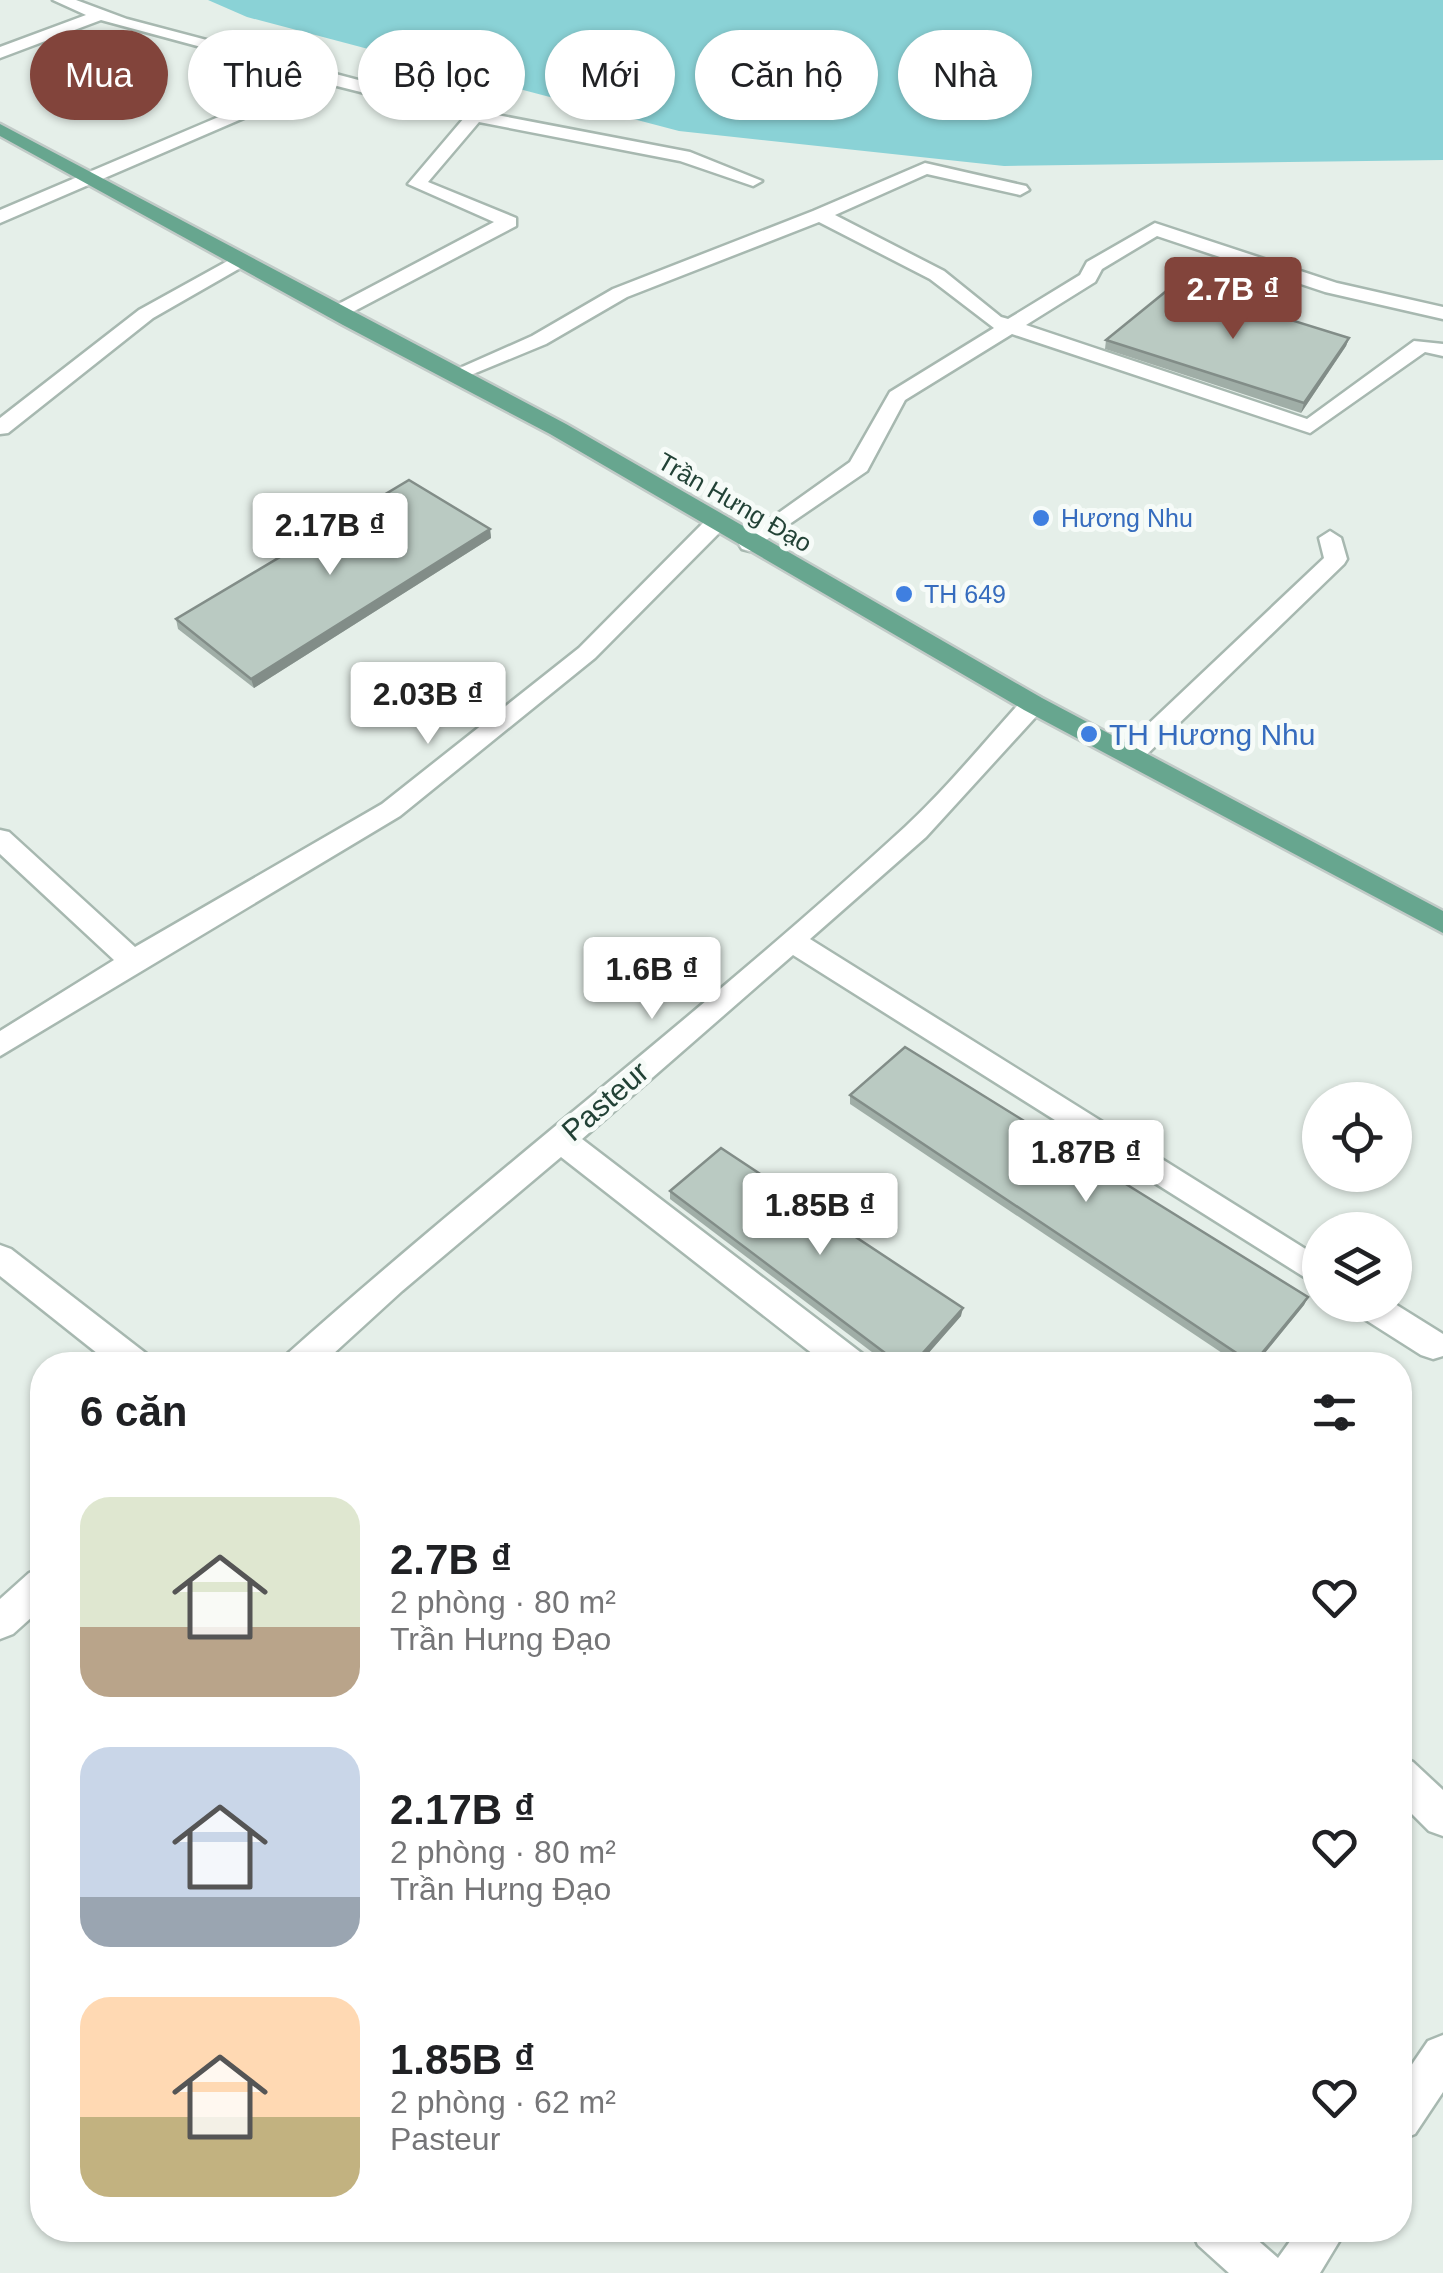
<!DOCTYPE html>
<html lang="vi">
<head>
<meta charset="utf-8">
<style>
	body { margin:0; font-family:Helvetica,sans-serif; background:#f2f2f2; color:#202124; height:100vh; display:flex; flex-direction:column; font-size:38px; white-space:nowrap }
	* { box-sizing:border-box; margin:0 }
	p { font-size:32px; color:#757577 }
	.icon { flex:none; width:55px; height:55px; fill:none; stroke:currentColor; stroke-width:2; stroke-linecap:round; stroke-linejoin:round }
	.map { position:relative; flex:1; overflow:hidden }
	.side { position:absolute; left:30px; top:1352px; width:1382px; height:890px; display:flex; flex-direction:column; background:#fff; border-radius:40px; box-shadow:0 2px 8px #0004 }
	.side>* { flex:none }
	.banner { position:absolute; left:30px; top:30px; width:1385px; height:90px; display:flex; gap:20px }
	.buttons { position:absolute; left:1302px; top:1082px; display:grid; gap:20px }
	.buttons a { display:grid; place-items:center; width:110px; height:110px; border-radius:50%; background:#fff; box-shadow:0 2px 8px #0004; font-size:50px }
	.price { position:absolute; translate:-50% -85px; padding:0 22px; border-radius:10px; background:#fff; color:#222; font-size:32px; line-height:65px; filter:drop-shadow(0 2px 5px #0008) }
	.price::after { content:''; position:absolute; left:50%; top:60px; width:30px; height:22px; margin-left:-15px; background:inherit; clip-path:polygon(0 0,100% 0,50% 100%) }
	.price.selected { background:#82443b; color:#fff }
	ul { padding:0; list-style:none }
	li { display:flex; align-items:center; gap:30px; height:250px; padding:0 50px }
	li span { display:grid; place-items:center; flex:none; width:280px; height:200px; border-radius:30px; color:#555 }
	li>.icon { margin-inline-start:auto }
	span .icon { width:120px; height:120px; fill:#fffc; stroke-width:1 }
	li b { font-size:42px }
	h2 { display:flex; justify-content:space-between; align-items:center; height:120px; padding:0 50px; font-size:42px }
	.tag { padding:0 35px; border-radius:45px; background:#fff; box-shadow:0 2px 8px #0004; font-size:35px; line-height:90px }
	.tag.selected { background:#82443b; color:#fff }
	.map>svg:first-child { display:block }
	.water { fill:#8ad2d6 }
	.lines { fill:none; stroke-linecap:round; stroke-linejoin:round }
	.minor-casing { stroke:#a7b8b0; stroke-width:5 }
	.major-casing { stroke:#c1cac7; stroke-width:5 }
	.minor { fill:#fff; fill-rule:evenodd }
	.major { fill:#67a68f; fill-rule:evenodd }
	.wall { fill:#a0aea7 }
	.shaded-wall { fill:#828d88 }
	.building { fill:#bacac2; stroke:#828d88; stroke-width:2.5 }
	.shop-dot { fill:#3f7fe0; stroke:#f6fbf8; stroke-width:4 }
	.labels { text-anchor:middle; dominant-baseline:central; stroke-width:10; stroke-linejoin:round; paint-order:stroke }
	.far-street-label { font-size:25px; fill:#224236; stroke:#f6fbf8 }
	.far-shop-label { font-size:25px; fill:#366cbe; stroke:#f6fbf8; text-anchor:start }
	.shop-label { font-size:30px; fill:#366cbe; stroke:#f6fbf8; text-anchor:start }
	.street-label { font-size:30px; fill:#224236; stroke:#f6fbf8 }
</style>
</head>
<body>
<div class="map">
<svg width="1443" height="2273" viewBox="0 0 1443 2273">
	<rect width="100%" height="100%" fill="#e5efe9"/>
	<!-- water -->
	<path class="water" d="M 208,0 L 1443,0 L 1443,160 L 1004,166 L 679,131 L 247,17 Z"/>
	<g class="lines">
		<!-- minor casing -->
		<g class="minor-casing">
			<g id="minor">
				<path d="M 53,0 L 76,0 L 127,19 L 476,111 L 690,152 L 762,181 L 753,186 L 680,161 L 479,122 L 428,182 L 516,218 L 516,226 L 343,317 L 329,317 L 329,309 L 494,222 L 408,184 L 464,118 L 325,83 L 0,223 L 0,210 L 308,79 L 305,75 L 101,20 L 0,58 L 0,47 L 86,15 Z"/>
				<path d="M 925,163 L 1026,186 L 1029,190 L 1020,195 L 927,174 L 835,215 L 944,271 L 1001,317 L 1008,319 L 1080,275 L 1087,262 L 1155,223 L 1337,283 L 1443,307 L 1443,319 L 1325,292 L 1157,236 L 1102,269 L 1095,282 L 1026,325 L 1307,419 L 1414,341 L 1443,344 L 1443,356 L 1425,352 L 1310,433 L 1012,334 L 905,400 L 867,471 L 750,551 L 742,549 L 739,544 L 742,539 L 850,462 L 890,392 L 994,328 L 930,279 L 819,222 L 627,297 L 546,344 L 461,379 L 454,381 L 444,375 L 532,336 L 613,289 L 813,211 Z"/>
				<path d="M 242,253 L 252,259 L 249,263 L 153,318 L 8,433 L 0,434 L 0,418 L 139,310 Z"/>
				<path d="M 716,516 L 727,523 L 724,528 L 595,658 L 400,816 L 0,1056 L 0,1031 L 114,960 L 0,854 L 0,830 L 9,832 L 135,947 L 382,804 L 579,648 L 708,518 Z"/>
				<path d="M 1330,531 L 1341,538 L 1347,559 L 1344,564 L 1141,760 L 1123,760 L 1119,754 L 1123,748 L 1324,558 L 1319,538 Z"/>
				<path d="M 1033,696 L 1045,704 L 1042,710 L 926,837 L 810,939 L 1320,1258 L 1320,1287 L 793,955 L 582,1139 L 864,1355 L 868,1365 L 827,1365 L 561,1157 L 402,1291 L 321,1365 L 282,1365 L 286,1355 C 489,1174 706,1010 905,827 C 948,787 985,741 1024,698 Z"/>
				<path d="M 0,1245 L 11,1249 L 148,1355 L 152,1365 L 112,1365 L 0,1276 Z"/>
				<path d="M 1395,1304 L 1443,1334 L 1443,1356 L 1433,1359 L 1421,1355 L 1358,1315 L 1353,1305 Z"/>
				<path d="M 42,1568 L 42,1608 L 13,1634 L 0,1639 L 0,1599 L 29,1573 Z"/>
				<path d="M 1400,1756 L 1413,1762 L 1443,1790 L 1443,1836 L 1429,1831 L 1400,1802 Z"/>
				<path d="M 1443,2035 L 1443,2092 L 1415,2134 L 1400,2140 L 1400,2082 L 1428,2041 Z"/>
				<path d="M 1191,2230 L 1246,2230 L 1278,2258 L 1298,2230 L 1346,2230 L 1320,2273 L 1229,2273 L 1198,2245 Z"/>
			</g>
		</g>
		<!-- major casing -->
		<g class="major-casing">
			<path id="major" d="M 0,124 L 566,424 L 1042,698 L 1443,911 L 1443,933 L 1024,710 L 550,434 L 343,325 L 0,136 Z"/>
		</g>
		<!-- minor -->
		<use href="#minor" class="minor"/>
		<!-- major -->
		<use href="#major" class="major"/>
	</g>
	<!-- wall -->
	<g class="wall">
		<path d="M 1349,338 L 1346,346 L 1301,413 L 1105,349 L 1106,340 Z"/>
		<path d="M 490,529 L 491,538 L 254,688 L 178,629 L 176,619 Z"/>
		<path d="M 850,1095 L 1308,1297 L 1304,1305 L 1255,1365 L 1240,1365 L 850,1104 Z"/>
		<path d="M 670,1191 L 961,1316 L 918,1365 L 889,1365 L 670,1199 Z"/>
	</g>
	<!-- shaded-wall -->
	<g class="shaded-wall">
		<path d="M 1349,338 L 1346,346 L 1301,413 L 1304,403 Z"/>
		<path d="M 490,529 L 491,538 L 254,688 L 251,679 Z"/>
		<path d="M 1308,1297 L 1304,1305 L 1255,1365 L 1253,1365 Z"/>
		<path d="M 963,1308 L 961,1316 L 918,1365 L 912,1365 Z"/>
	</g>
	<!-- building -->
	<g class="building">
		<path d="M 1175,284 L 1349,338 L 1304,403 L 1106,340 Z"/>
		<path d="M 409,480 L 490,529 L 251,679 L 176,619 Z"/>
		<path d="M 905,1047 L 1308,1297 L 1253,1364 L 850,1095 Z"/>
		<path d="M 721,1148 L 963,1308 L 912,1365 L 901,1365 L 670,1191 Z"/>
	</g>
	<!-- markers -->
	<g class="shop-dot">
		<circle cx="1041" cy="518" r="10"/>
		<circle cx="904" cy="594" r="10"/>
		<circle cx="1089" cy="734" r="10"/>
	</g>
	<g class="labels">
		<!-- far-street labels -->
		<g class="far-street-label">
			<text transform="translate(735 502) rotate(30)">Trần Hưng Đạo</text>
		</g>
		<!-- far-shop labels -->
		<g class="far-shop-label">
			<text x="1061" y="518">Hương Nhu</text>
			<text x="924" y="594">TH 649</text>
		</g>
		<!-- shop labels -->
		<g class="shop-label">
			<text x="1109" y="734">TH Hương Nhu</text>
		</g>
		<!-- street labels -->
		<g class="street-label">
			<text transform="translate(605 1101) rotate(-41)">Pasteur</text>
		</g>
	</g>
</svg>
<div class="buttons">
<a><svg class="icon" aria-label="locate" viewBox="0 0 24 24"><circle cx="12" cy="12" r="6"/><path d="M12 2v4M12 18v4M2 12h4M18 12h4"/></svg></a>
<a><svg class="icon" aria-label="layers" viewBox="0 0 24 24"><path d="M12 4l9 5-9 5-9-5zM3 14l9 5 9-5"/></svg></a>
</div>
<b class="price selected" style="left:1233px;top:342px">2.7B ₫</b>
<b class="price" style="left:330px;top:578px">2.17B ₫</b>
<b class="price" style="left:428px;top:747px">2.03B ₫</b>
<b class="price" style="left:652px;top:1022px">1.6B ₫</b>
<b class="price" style="left:1086px;top:1205px">1.87B ₫</b>
<b class="price" style="left:820px;top:1258px">1.85B ₫</b>
<div class="banner">
<a class="tag selected">Mua</a>
<a class="tag">Thuê</a>
<a class="tag">Bộ lọc</a>
<a class="tag">Mới</a>
<a class="tag">Căn hộ</a>
<a class="tag">Nhà</a>
</div>
<section class="side">
<h2>6 căn<svg class="icon" aria-label="filters" viewBox="0 0 24 24"><path d="M4 7h16M4 17h16"/><circle cx="9" cy="7" r="2"/><circle cx="15" cy="17" r="2"/></svg></h2>
<ul>
<li><span style="background:linear-gradient(#dfe7d0 65%,#b9a48a 0)"><svg class="icon" aria-label="home" viewBox="0 0 24 24"><path d="M3 11l9-7 9 7M6 9v11h12V9"/></svg></span><div><b>2.7B ₫</b><p>2 phòng · 80 m²</p><p>Trần Hưng Đạo</p></div><svg class="icon" aria-label="heart" viewBox="0 0 24 24"><path d="M12 20l-8-8c-3-5 5-10 8-4 3-6 11-1 8 4z"/></svg></li>
<li><span style="background:linear-gradient(#c9d6e8 75%,#9aa5b1 0)"><svg class="icon" aria-label="home" viewBox="0 0 24 24"><path d="M3 11l9-7 9 7M6 9v11h12V9"/></svg></span><div><b>2.17B ₫</b><p>2 phòng · 80 m²</p><p>Trần Hưng Đạo</p></div><svg class="icon" aria-label="heart" viewBox="0 0 24 24"><path d="M12 20l-8-8c-3-5 5-10 8-4 3-6 11-1 8 4z"/></svg></li>
<li><span style="background:linear-gradient(#ffd9b3 60%,#c2b280 0)"><svg class="icon" aria-label="home" viewBox="0 0 24 24"><path d="M3 11l9-7 9 7M6 9v11h12V9"/></svg></span><div><b>1.85B ₫</b><p>2 phòng · 62 m²</p><p>Pasteur</p></div><svg class="icon" aria-label="heart" viewBox="0 0 24 24"><path d="M12 20l-8-8c-3-5 5-10 8-4 3-6 11-1 8 4z"/></svg></li>
</ul>
</section>
</div>
</body>
</html>
